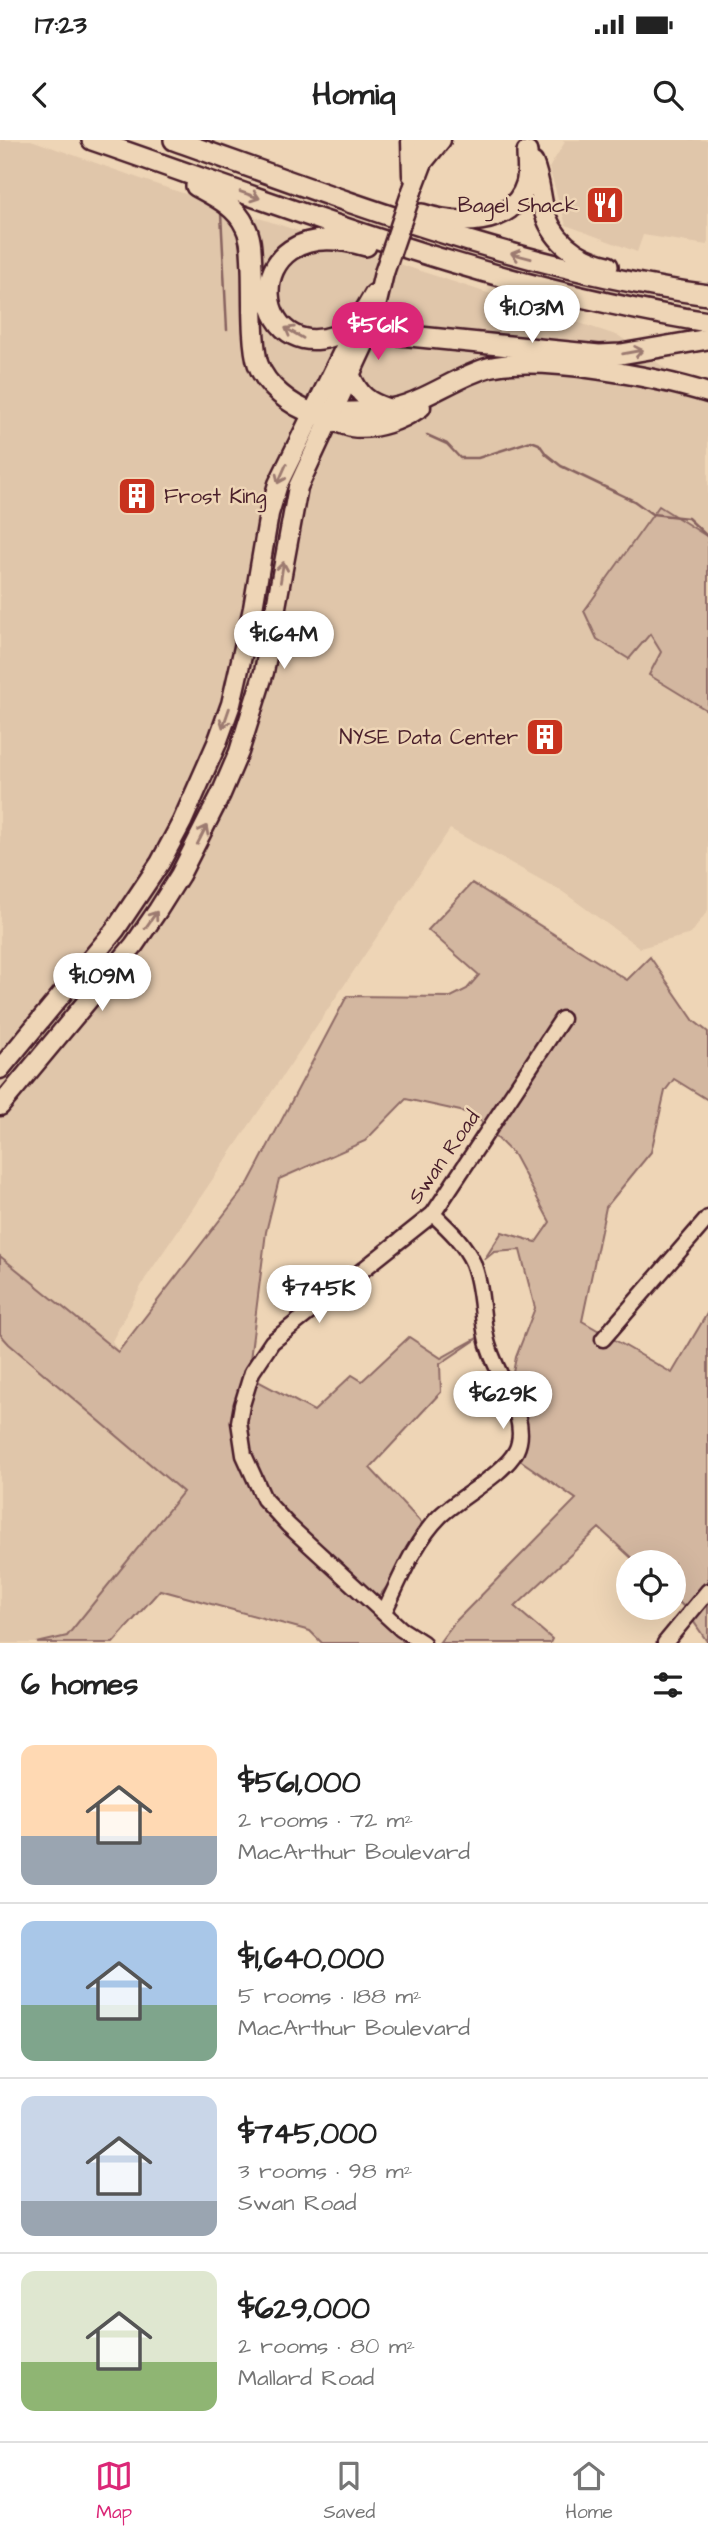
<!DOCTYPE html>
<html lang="en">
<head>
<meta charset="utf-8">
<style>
	body { margin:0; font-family:"Architects Daughter",sans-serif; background:#f2f2f2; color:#222; height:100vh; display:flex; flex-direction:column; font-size:26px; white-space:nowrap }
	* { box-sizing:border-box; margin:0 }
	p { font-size:23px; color:#767676 }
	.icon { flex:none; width:38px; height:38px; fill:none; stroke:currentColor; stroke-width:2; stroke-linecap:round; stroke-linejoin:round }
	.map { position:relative; height:1503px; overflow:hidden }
	.drawer { display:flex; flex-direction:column; background:#fff; flex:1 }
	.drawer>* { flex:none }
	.controls { position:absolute; left:616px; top:1410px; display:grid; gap:14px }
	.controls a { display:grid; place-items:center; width:70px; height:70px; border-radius:50%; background:#fff; box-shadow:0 7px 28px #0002; font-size:35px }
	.price { position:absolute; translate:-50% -60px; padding:0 16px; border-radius:24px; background:#fff; color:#222; font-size:23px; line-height:46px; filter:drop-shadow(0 2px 4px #0008) }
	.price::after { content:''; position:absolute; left:50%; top:42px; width:21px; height:16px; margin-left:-10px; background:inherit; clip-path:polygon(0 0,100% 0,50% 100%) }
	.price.on { background:#db2777; color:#fff }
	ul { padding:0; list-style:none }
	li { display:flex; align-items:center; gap:21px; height:175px; padding:0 21px }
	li+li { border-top:2px solid #e0e0e0 }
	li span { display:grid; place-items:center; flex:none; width:196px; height:140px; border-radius:14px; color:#555 }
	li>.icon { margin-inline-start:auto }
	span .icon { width:84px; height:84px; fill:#fffc; stroke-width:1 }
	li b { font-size:30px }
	h2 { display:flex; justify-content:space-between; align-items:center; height:84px; padding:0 21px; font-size:30px }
	.status { display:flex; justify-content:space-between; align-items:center; height:49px; padding:0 35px; background:#fff; direction:ltr }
	.status svg { height:19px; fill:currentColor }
	header { display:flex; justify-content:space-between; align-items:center; height:91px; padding:0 21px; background:#fff; font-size:32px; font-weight:700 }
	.tab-bar { display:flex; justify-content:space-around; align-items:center; height:98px; border-top:2px solid #e0e0e0; background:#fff; font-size:19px; color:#767676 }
	.tab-bar a { display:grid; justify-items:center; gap:4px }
	.tab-bar .on { color:#db2777 }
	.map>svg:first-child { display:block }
	.built { fill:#e0c6aa }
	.green { fill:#d3b7a0; stroke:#8e6b66; stroke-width:2 }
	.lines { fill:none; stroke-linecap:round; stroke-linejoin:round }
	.stream { stroke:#87625f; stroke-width:2.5 }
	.minor-casing { stroke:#4a1f2b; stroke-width:19 }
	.major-casing { stroke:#4a1f2b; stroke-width:23 }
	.highway-casing { stroke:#4a1f2b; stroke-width:24 }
	.minor { stroke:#eed5b6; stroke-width:14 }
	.major { stroke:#eed5b6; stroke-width:18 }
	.highway { stroke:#eed5b6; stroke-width:19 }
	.major-bridge-casing { stroke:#4a1f2b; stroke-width:23; stroke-linecap:butt }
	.major-bridge { stroke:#eed5b6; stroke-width:18 }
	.oneway { stroke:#9c7a70 }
	.labels { text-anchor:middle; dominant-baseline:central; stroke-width:5; stroke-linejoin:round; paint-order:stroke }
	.poi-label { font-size:21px; fill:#4a1f2b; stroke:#eed5b6; text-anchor:end }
	.street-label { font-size:21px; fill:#4a1f2b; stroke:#eed5b6 }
</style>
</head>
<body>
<div class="status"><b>17:23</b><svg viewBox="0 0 49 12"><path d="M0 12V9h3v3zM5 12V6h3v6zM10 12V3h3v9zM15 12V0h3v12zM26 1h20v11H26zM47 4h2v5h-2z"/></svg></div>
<header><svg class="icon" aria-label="back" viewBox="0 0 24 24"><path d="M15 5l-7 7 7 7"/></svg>Homiq<svg class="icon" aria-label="search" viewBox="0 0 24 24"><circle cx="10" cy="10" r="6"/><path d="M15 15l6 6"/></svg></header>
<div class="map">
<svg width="708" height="1503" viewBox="0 0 708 1503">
	<rect width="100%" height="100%" fill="#eed5b6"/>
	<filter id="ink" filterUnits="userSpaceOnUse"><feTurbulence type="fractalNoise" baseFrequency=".0143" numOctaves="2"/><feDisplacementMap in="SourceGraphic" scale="14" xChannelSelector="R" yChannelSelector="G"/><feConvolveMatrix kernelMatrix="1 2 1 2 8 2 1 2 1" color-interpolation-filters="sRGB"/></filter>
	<g filter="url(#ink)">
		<!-- built -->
		<g class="built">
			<path d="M 0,0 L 31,0 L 158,45 L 619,196 L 697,250 L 708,253 L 708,770 L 691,794 L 640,808 L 563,752 L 450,689 L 145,1139 L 112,1201 L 193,1344 L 84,1503 L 0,1503 Z"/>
			<path d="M 563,0 L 708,0 L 708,109 L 707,105 L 643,95 L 637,112 L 566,85 L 549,28 L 565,2 Z"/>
		</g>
		<!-- green -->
		<g class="green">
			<path d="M 659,366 L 708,397 L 708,571 L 649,535 L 661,512 L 650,494 L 629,519 L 597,499 L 584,471 Z"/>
			<path d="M 472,743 L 627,840 L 650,817 L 694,881 L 708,892 L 708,960 L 674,939 L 665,951 L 651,1012 L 606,1067 L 582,1181 L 672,1233 L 708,1172 L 708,1503 L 683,1466 L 674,1457 L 674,1423 L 637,1423 L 599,1388 L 515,1467 L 552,1499 L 550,1503 L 439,1503 L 454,1483 L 576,1359 L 517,1318 L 511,1243 L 516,1217 L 535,1168 L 520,1110 L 494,1112 L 484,1120 L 502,1092 L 536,1102 L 550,1082 L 514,1015 L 474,974 L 406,959 L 365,1001 L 279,1039 L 266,1092 L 248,1236 L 314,1271 L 352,1235 L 362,1241 L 409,1197 L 441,1218 L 486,1193 L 440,1224 L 441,1252 L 370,1328 L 431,1393 L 372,1465 L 407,1497 L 402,1503 L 322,1503 L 310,1491 L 160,1450 L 113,1503 L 37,1503 L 67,1496 L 183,1352 L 9,1204 L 0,1194 L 0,1116 L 118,1212 L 249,1042 L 347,856 L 451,857 L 467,849 L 479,835 L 428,790 Z"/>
		</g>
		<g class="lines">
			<!-- stream -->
			<g class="stream">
				<path d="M 221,73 L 227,190"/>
				<path d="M 427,295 L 447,304 L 460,318 L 478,318 L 531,301 L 539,304 L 546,314 L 561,326 L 634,361 L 652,374 L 688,378 L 708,397"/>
			</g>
			<!-- minor casing -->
			<g class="minor-casing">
				<g id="minor">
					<path d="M 603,1199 L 708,1078"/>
					<path d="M 384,1472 C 400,1440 414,1402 440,1376 C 460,1357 504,1334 516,1311 C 532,1279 495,1235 487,1201 C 481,1175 483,1149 473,1123 C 464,1103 449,1089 433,1074"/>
					<path d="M 423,1503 L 401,1489 L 288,1385 L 264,1359 L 244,1315 L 239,1282 L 242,1265 L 252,1232 L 272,1202 L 433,1074 L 562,879"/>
					<path d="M 665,1503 L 708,1451"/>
				</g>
			</g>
			<!-- major casing -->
			<g class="major-casing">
				<g id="major">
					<path d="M 411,0 L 412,35"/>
					<path d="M 423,22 L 441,0"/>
					<path d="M 412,51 L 423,22 L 425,0"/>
					<path d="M 351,236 C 359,255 368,262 387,268"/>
					<path d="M 327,272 C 353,271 381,273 407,264 C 435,254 461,235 490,227 C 542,215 656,237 708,253"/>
					<path d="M 319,275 C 330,279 341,285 351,287 C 375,291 402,280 421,267"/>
					<path d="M 0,929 L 115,790 L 160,723 L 182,682 L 217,603 L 231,564 L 253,468 L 269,374 L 278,344 L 356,185 L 374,154"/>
					<path d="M 0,966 L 134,805 L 158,770 L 180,735 L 221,654 L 239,612 L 264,532 L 298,347 L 370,192 L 384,133"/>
				</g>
			</g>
			<!-- highway casing -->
			<g class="highway-casing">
				<g id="highway">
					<path d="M 92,0 C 295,70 495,149 708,182"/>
					<path d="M 174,0 C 349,62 524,130 708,155"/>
					<path d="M 533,23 C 539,37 540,52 543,66 C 550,99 576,119 608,126"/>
					<path d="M 196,46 C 214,56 236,66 245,86 C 252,98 251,114 252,128 C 253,152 251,203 258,224 C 266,246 291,266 313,273"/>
					<path d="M 422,74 C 456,85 513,88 526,44 C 529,34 527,22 527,12"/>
					<path d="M 356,185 C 251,252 226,64 366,106"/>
					<path d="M 370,192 L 599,215 L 621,214 L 708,199"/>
				</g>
			</g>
			<!-- minor -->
			<use href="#minor" class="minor"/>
			<!-- major -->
			<use href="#major" class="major"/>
			<!-- highway -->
			<use href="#highway" class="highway"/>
			<!-- major-bridge casing -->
			<g class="major-bridge-casing">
				<path id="major-bridge" d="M 384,133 L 412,51"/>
			</g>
			<!-- major-bridge -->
			<use href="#major-bridge" class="major-bridge"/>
		</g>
		<!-- one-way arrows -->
		<defs><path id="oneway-shaft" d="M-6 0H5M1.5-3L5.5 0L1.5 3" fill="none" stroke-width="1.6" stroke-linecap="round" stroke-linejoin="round" transform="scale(1.75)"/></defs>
		<g class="oneway">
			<use href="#oneway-shaft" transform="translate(250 55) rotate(19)"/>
			<use href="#oneway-shaft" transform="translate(521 116) rotate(-165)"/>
			<use href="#oneway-shaft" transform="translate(294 193) rotate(-150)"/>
			<use href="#oneway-shaft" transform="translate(633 212) rotate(-10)"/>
			<use href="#oneway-shaft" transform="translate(282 334) rotate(114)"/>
			<use href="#oneway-shaft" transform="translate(282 432) rotate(-81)"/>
			<use href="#oneway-shaft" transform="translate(226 578) rotate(109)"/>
			<use href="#oneway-shaft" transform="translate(202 695) rotate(-63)"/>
			<use href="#oneway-shaft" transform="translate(151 780) rotate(-55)"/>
		</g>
	</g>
	<!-- icons -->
	<defs>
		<g id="restaurant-square" transform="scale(2.0125)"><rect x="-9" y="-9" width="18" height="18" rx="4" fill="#c8321e" stroke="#eed5b6"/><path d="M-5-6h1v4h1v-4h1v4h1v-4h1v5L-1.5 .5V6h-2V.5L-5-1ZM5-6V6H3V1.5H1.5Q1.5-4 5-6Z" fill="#fff"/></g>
		<g id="building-square" transform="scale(2.0125)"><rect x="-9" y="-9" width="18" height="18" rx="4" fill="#c8321e" stroke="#eed5b6"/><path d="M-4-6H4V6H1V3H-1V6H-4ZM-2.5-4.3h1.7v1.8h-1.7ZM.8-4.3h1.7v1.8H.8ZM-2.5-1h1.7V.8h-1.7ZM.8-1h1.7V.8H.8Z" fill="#fff"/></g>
	</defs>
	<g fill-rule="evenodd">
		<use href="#restaurant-square" x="605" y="65"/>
		<use href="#building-square" x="137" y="356"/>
		<use href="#building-square" x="545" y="597"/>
	</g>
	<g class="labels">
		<!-- poi labels -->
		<g class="poi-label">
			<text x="578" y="65">Bagel Shack</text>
			<text x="164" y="356" text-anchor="start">Frost King</text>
			<text x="518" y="597">NYSE Data Center</text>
		</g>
		<!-- street labels -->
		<g class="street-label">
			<text transform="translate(444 1017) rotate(-55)">Swan Road</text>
		</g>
	</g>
</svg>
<div class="controls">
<a><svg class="icon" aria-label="locate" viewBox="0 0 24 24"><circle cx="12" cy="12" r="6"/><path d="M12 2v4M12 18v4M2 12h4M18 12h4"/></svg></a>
</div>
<b class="price" style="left:532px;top:205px">$1.03M</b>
<b class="price on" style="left:378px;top:222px">$561K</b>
<b class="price" style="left:284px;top:531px">$1.64M</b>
<b class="price" style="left:102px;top:873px">$1.09M</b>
<b class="price" style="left:319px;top:1185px">$745K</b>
<b class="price" style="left:503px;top:1291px">$629K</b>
</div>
<section class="drawer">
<h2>6 homes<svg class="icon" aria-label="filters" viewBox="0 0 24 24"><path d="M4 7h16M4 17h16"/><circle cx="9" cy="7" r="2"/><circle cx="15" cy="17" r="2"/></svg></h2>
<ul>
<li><span style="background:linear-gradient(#ffd9b3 65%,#9aa5b1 0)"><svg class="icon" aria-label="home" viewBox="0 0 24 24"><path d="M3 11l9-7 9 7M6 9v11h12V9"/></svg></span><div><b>$561,000</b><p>2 rooms · 72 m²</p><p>MacArthur Boulevard</p></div></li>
<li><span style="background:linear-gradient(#a9c7e8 60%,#7fa58c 0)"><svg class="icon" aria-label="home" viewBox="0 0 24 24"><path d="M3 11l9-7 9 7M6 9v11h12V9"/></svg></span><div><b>$1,640,000</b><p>5 rooms · 188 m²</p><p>MacArthur Boulevard</p></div></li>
<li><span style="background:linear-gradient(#c9d6e8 75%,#9aa5b1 0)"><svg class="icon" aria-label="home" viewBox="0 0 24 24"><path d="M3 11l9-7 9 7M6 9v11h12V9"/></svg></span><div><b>$745,000</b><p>3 rooms · 98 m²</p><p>Swan Road</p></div></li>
<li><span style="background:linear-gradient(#dfe7d0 65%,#8fb573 0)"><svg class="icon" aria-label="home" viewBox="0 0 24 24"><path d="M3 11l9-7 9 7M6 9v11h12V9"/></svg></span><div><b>$629,000</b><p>2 rooms · 80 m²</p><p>Mallard Road</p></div></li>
</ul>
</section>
<nav class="tab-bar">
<a class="on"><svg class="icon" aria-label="map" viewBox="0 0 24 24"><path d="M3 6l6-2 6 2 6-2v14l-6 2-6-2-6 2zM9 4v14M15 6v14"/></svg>Map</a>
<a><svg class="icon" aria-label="saved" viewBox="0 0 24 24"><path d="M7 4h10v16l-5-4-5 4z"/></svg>Saved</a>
<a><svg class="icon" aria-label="home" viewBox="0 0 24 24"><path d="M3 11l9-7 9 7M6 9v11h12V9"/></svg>Home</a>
</nav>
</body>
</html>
